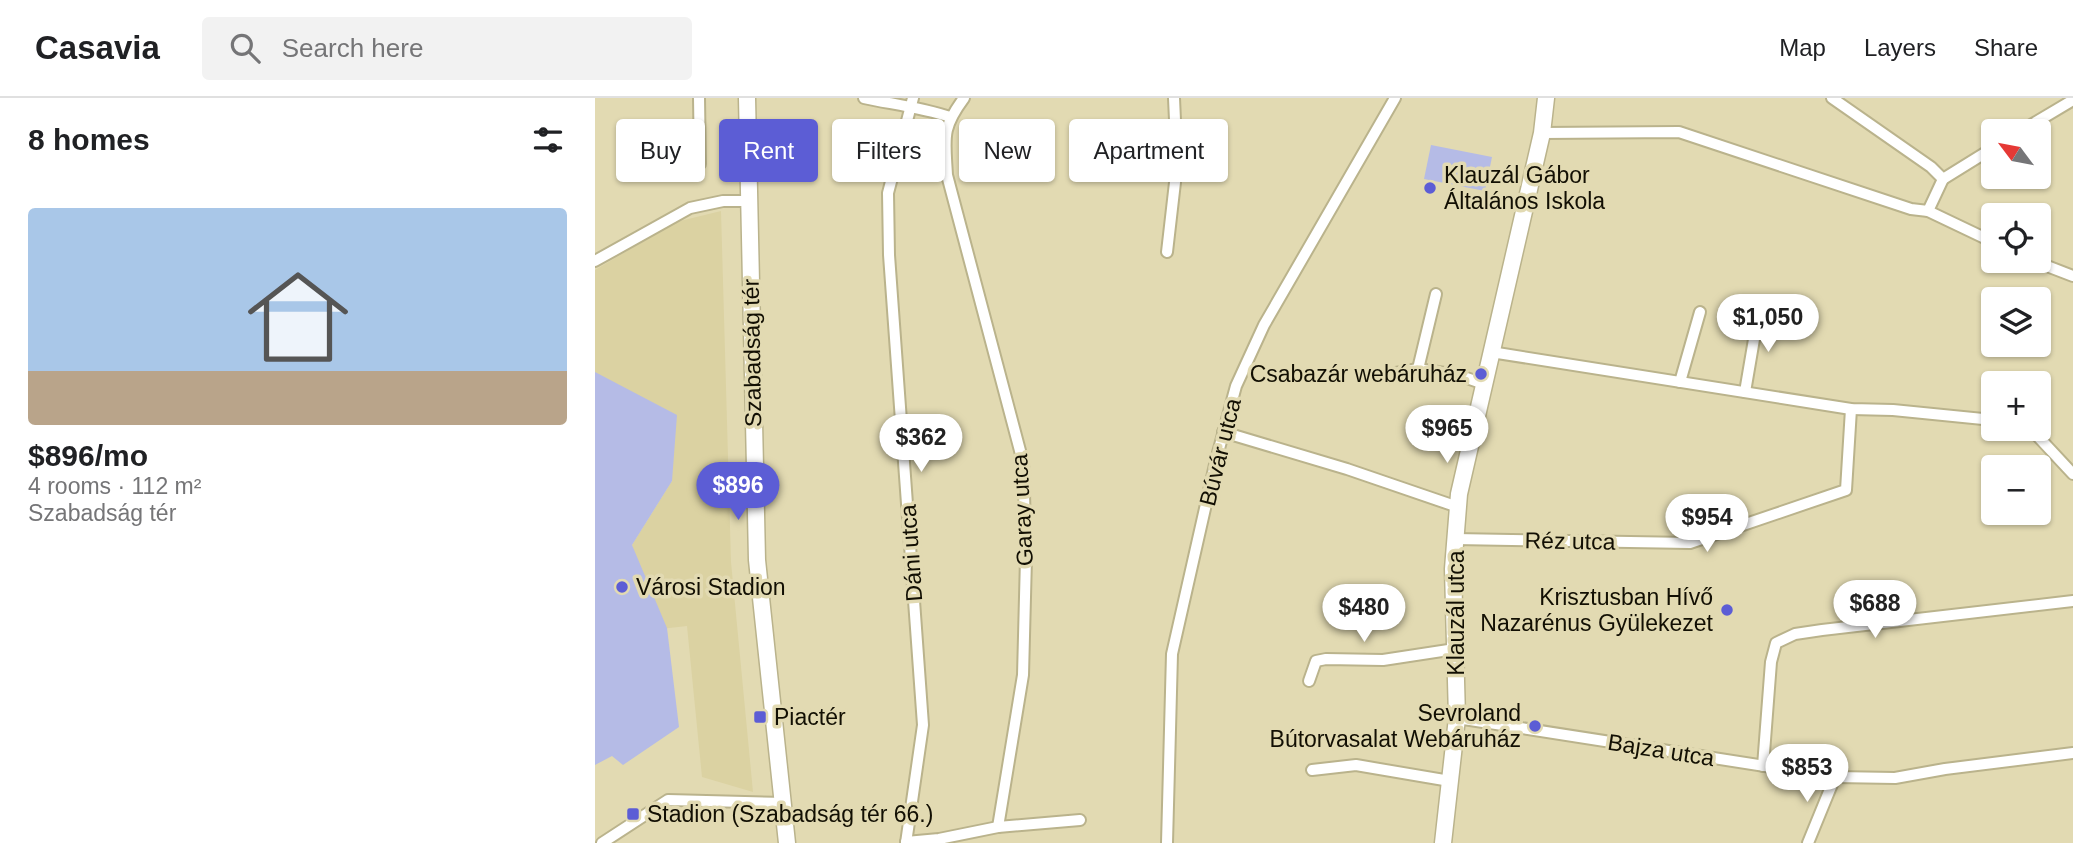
<!DOCTYPE html>
<html lang="en">
<head>
<meta charset="utf-8">
<style>
	body { margin:0; font-family:Arial,sans-serif; background:#f2f2f2; color:#202124; height:100vh; display:flex; flex-direction:column; font-size:26px; white-space:nowrap }
	* { box-sizing:border-box; margin:0 }
	p { font-size:23px; color:#757577 }
	.icon { flex:none; width:38px; height:38px; fill:none; stroke:currentColor; stroke-width:2; stroke-linecap:round; stroke-linejoin:round }
	.map { position:relative; flex:1; overflow:hidden }
	.drawer { display:flex; flex-direction:column; background:#fff; width:595px }
	.drawer>* { flex:none }
	.top-card { position:absolute; left:21px; top:21px; width:665px; height:63px; display:flex; gap:14px }
	.needle { width:46px; rotate:302deg }
	.tools { position:absolute; left:1386px; top:21px; display:grid; gap:14px }
	.tools a { display:grid; place-items:center; width:70px; height:70px; border-radius:7px; background:#fff; box-shadow:0 2px 5px #0004; font-size:35px }
	.price { position:absolute; translate:-50% -60px; padding:0 16px; border-radius:24px; background:#fff; color:#222; font-size:23px; line-height:46px; filter:drop-shadow(0 2px 4px #0008) }
	.price::after { content:''; position:absolute; left:50%; top:42px; width:21px; height:16px; margin-left:-10px; background:inherit; clip-path:polygon(0 0,100% 0,50% 100%) }
	.price.active { background:#5c5dd5; color:#fff }
	ul { padding:0; list-style:none }
	li { display:grid; align-content:center; gap:14px; height:371px; padding:0 28px }
	li+li { border-top:2px solid #e0e0e0 }
	li span { display:grid; place-items:center; height:217px; border-radius:7px; color:#555 }
	li>.icon { margin-inline-start:auto }
	span .icon { width:126px; height:126px; fill:#fffc; stroke-width:1 }
	li b { font-size:30px }
	h2 { display:flex; justify-content:space-between; align-items:center; height:84px; padding:0 28px; font-size:30px }
	.chip { padding:0 24px; border-radius:7px; background:#fff; box-shadow:0 2px 5px #0004; font-size:24px; line-height:63px }
	.chip.active { background:#5c5dd5; color:#fff }
	header { display:flex; align-items:center; gap:42px; box-sizing:border-box; height:98px; padding:0 35px; background:#fff; border-bottom:2px solid #e0e0e0 }
	header strong { font-size:33px }
	nav { display:flex; gap:38px; margin-inline-start:auto; font-size:24px }
	.search { width:490px; height:63px; background:#f2f2f2; display:flex; align-items:center; gap:18px; box-sizing:border-box; padding:0 24px; border-radius:7px; color:#757577; font-size:26px }
	main { display:flex; flex:1; min-height:0 }
	.map>svg:first-child { display:block }
	.built { fill:#dbd2a2 }
	.green { fill:#b5bbe6 }
	.lines { fill:none; stroke-linecap:round; stroke-linejoin:round }
	.street-casing { stroke:#bab38c; stroke-width:14 }
	.secondary-casing { stroke:#bab38c; stroke-width:19 }
	.street { stroke:#fff; stroke-width:10 }
	.secondary { stroke:#fff; stroke-width:16 }
	.poi-dot { fill:#5c5dd5; stroke:#e2dab2; stroke-width:2.5 }
	.labels { text-anchor:middle; dominant-baseline:central; stroke-width:7; stroke-linejoin:round; paint-order:stroke }
	.poi-label { font-size:23px; fill:#120f03; stroke:#e2dab2; text-anchor:start }
	.street-label { font-size:23px; fill:#120f03; stroke:#e2dab2 }
</style>
</head>
<body>
<header>
<strong>Casavia</strong>
<div class="search"><svg class="icon" aria-label="search" viewBox="0 0 24 24"><circle cx="10" cy="10" r="6"/><path d="M15 15l6 6"/></svg>Search here</div>
<nav><a>Map</a><a>Layers</a><a>Share</a></nav>
</header>
<main>
<section class="drawer">
<h2>8 homes<svg class="icon" aria-label="filters" viewBox="0 0 24 24"><path d="M4 7h16M4 17h16"/><circle cx="9" cy="7" r="2"/><circle cx="15" cy="17" r="2"/></svg></h2>
<ul>
<li><span style="background:linear-gradient(#a9c7e8 75%,#b9a48a 0)"><svg class="icon" aria-label="home" viewBox="0 0 24 24"><path d="M3 11l9-7 9 7M6 9v11h12V9"/></svg></span><div><b>$896/mo</b><p>4 rooms · 112 m²</p><p>Szabadság tér</p></div></li>
</ul>
</section>
<div class="map">
<svg width="1478" height="745" viewBox="0 0 1478 745">
	<rect width="100%" height="100%" fill="#e2dab2"/>
	<!-- built -->
	<path class="built" d="M 126,113 L 136,464 L 158,694 L 107,679 L 92,528 L 48,533 L 37,447 L 77,383 L 0,274 L 0,172 L 81,124 Z"/>
	<!-- green -->
	<g class="green">
		<path d="M 836,47 L 897,59 L 890,93 L 829,81 Z"/>
		<path d="M 0,274 L 82,317 L 77,383 L 37,447 L 72,530 L 84,629 L 28,667 L 17,658 L 0,667 Z"/>
	</g>
	<g class="lines">
		<!-- street casing -->
		<g class="street-casing">
			<g id="street">
				<path d="M 104,0 L 105,66"/>
				<path d="M 269,0 C 297,6 328,10 355,19"/>
				<path d="M 369,0 C 346,31 350,40 352,77 L 428,364 L 431,460 L 428,577 L 403,729"/>
				<path d="M 1237,0 L 1336,69 L 1348,81 L 1333,113"/>
				<path d="M 1426,33 L 1478,2"/>
				<path d="M 947,35 L 1084,34 L 1316,111 L 1333,113 L 1398,144"/>
				<path d="M 554,50 L 581,54"/>
				<path d="M 1348,81 L 1398,50"/>
				<path d="M 572,154 L 582,67 L 579,0"/>
				<path d="M 0,163 L 95,110 L 128,103 L 153,103"/>
				<path d="M 1439,163 L 1478,178"/>
				<path d="M 896,254 L 1256,311 L 1298,312 L 1398,322"/>
				<path d="M 823,271 L 841,196"/>
				<path d="M 790,277 L 823,271 L 863,277 L 889,286"/>
				<path d="M 1085,284 L 1105,214"/>
				<path d="M 1150,294 L 1164,212"/>
				<path d="M 1436,331 L 1478,376"/>
				<path d="M 628,334 L 752,371 L 863,409"/>
				<path d="M 860,441 L 1095,445 L 1251,392 L 1256,311"/>
				<path d="M 714,583 L 721,563 L 731,561 L 788,562 L 860,551"/>
				<path d="M 862,620 L 1240,679 L 1300,680 L 1350,671 L 1478,655"/>
				<path d="M 1168,668 L 1176,564 L 1181,545 L 1200,536 L 1227,532 L 1478,503"/>
				<path d="M 717,672 L 761,667 L 855,683"/>
				<path d="M 311,744 L 344,741 L 403,729 L 485,722"/>
				<path d="M 7,745 L 73,702 L 190,705"/>
				<path d="M 311,745 L 328,627 L 294,157 L 293,95 L 318,0"/>
				<path d="M 572,745 L 577,556 L 621,362 L 641,288 L 669,227 L 800,0"/>
				<path d="M 1213,745 L 1240,679"/>
			</g>
		</g>
		<!-- secondary casing -->
		<g class="secondary-casing">
			<g id="secondary">
				<path d="M 152,0 L 162,462 L 192,745"/>
				<path d="M 848,745 L 862,620 L 858,471 L 864,396 L 947,35 L 951,0"/>
			</g>
		</g>
		<!-- street -->
		<use href="#street" class="street"/>
		<!-- secondary -->
		<use href="#secondary" class="secondary"/>
	</g>
	<!-- markers -->
	<g class="poi-dot">
		<circle cx="835" cy="90" r="7"/>
		<circle cx="886" cy="276" r="7"/>
		<circle cx="27" cy="489" r="7"/>
		<circle cx="1132" cy="512" r="7"/>
		<rect x="158" y="612" width="14" height="14" rx="3.5"/>
		<circle cx="940" cy="628" r="7"/>
		<rect x="31" y="709" width="14" height="14" rx="3.5"/>
	</g>
	<g class="labels">
		<!-- poi labels -->
		<g class="poi-label">
			<text x="849" y="77">Klauzál Gábor<tspan x="849" dy="26">Általános Iskola</tspan></text>
			<text x="872" y="276" text-anchor="end">Csabazár webáruház</text>
			<text x="41" y="489">Városi Stadion</text>
			<text x="1118" y="499" text-anchor="end">Krisztusban Hívő<tspan x="1118" dy="26">Nazarénus Gyülekezet</tspan></text>
			<text x="926" y="615" text-anchor="end">Sevroland<tspan x="926" dy="26">Bútorvasalat Webáruház</tspan></text>
			<text x="179" y="619">Piactér</text>
			<text x="52" y="716">Stadion (Szabadság tér 66.)</text>
		</g>
		<!-- street labels -->
		<g class="street-label">
			<text transform="translate(157 255) rotate(-91)">Szabadság tér</text>
			<text transform="translate(625 354) rotate(-76)">Búvár utca</text>
			<text transform="translate(427 412) rotate(-93)">Garay utca</text>
			<text transform="translate(975 443) rotate(1)">Réz utca</text>
			<text transform="translate(316 455) rotate(-94)">Dáni utca</text>
			<text transform="translate(861 515) rotate(-90)">Klauzál utca</text>
			<text transform="translate(1066 652) rotate(9)">Bajza utca</text>
		</g>
	</g>
</svg>
<div class="tools">
<a><svg class="needle" viewBox="-14 -14 28 28"><path d="M0-13l5 13h-10z" fill="#e53935"/><path d="M0 13l5-13h-10z" fill="#757577"/></svg></a>
<a><svg class="icon" aria-label="locate" viewBox="0 0 24 24"><circle cx="12" cy="12" r="6"/><path d="M12 2v4M12 18v4M2 12h4M18 12h4"/></svg></a>
<a><svg class="icon" aria-label="layers" viewBox="0 0 24 24"><path d="M12 4l9 5-9 5-9-5zM3 14l9 5 9-5"/></svg></a>
<a>+</a>
<a>−</a>
</div>
<b class="price" style="left:1173px;top:256px">$1,050</b>
<b class="price" style="left:852px;top:367px">$965</b>
<b class="price" style="left:326px;top:376px">$362</b>
<b class="price active" style="left:143px;top:424px">$896</b>
<b class="price" style="left:1112px;top:456px">$954</b>
<b class="price" style="left:1280px;top:542px">$688</b>
<b class="price" style="left:769px;top:546px">$480</b>
<b class="price" style="left:1212px;top:706px">$853</b>
<div class="top-card">
<a class="chip">Buy</a>
<a class="chip active">Rent</a>
<a class="chip">Filters</a>
<a class="chip">New</a>
<a class="chip">Apartment</a>
</div>
</div>
</main>
</body>
</html>
